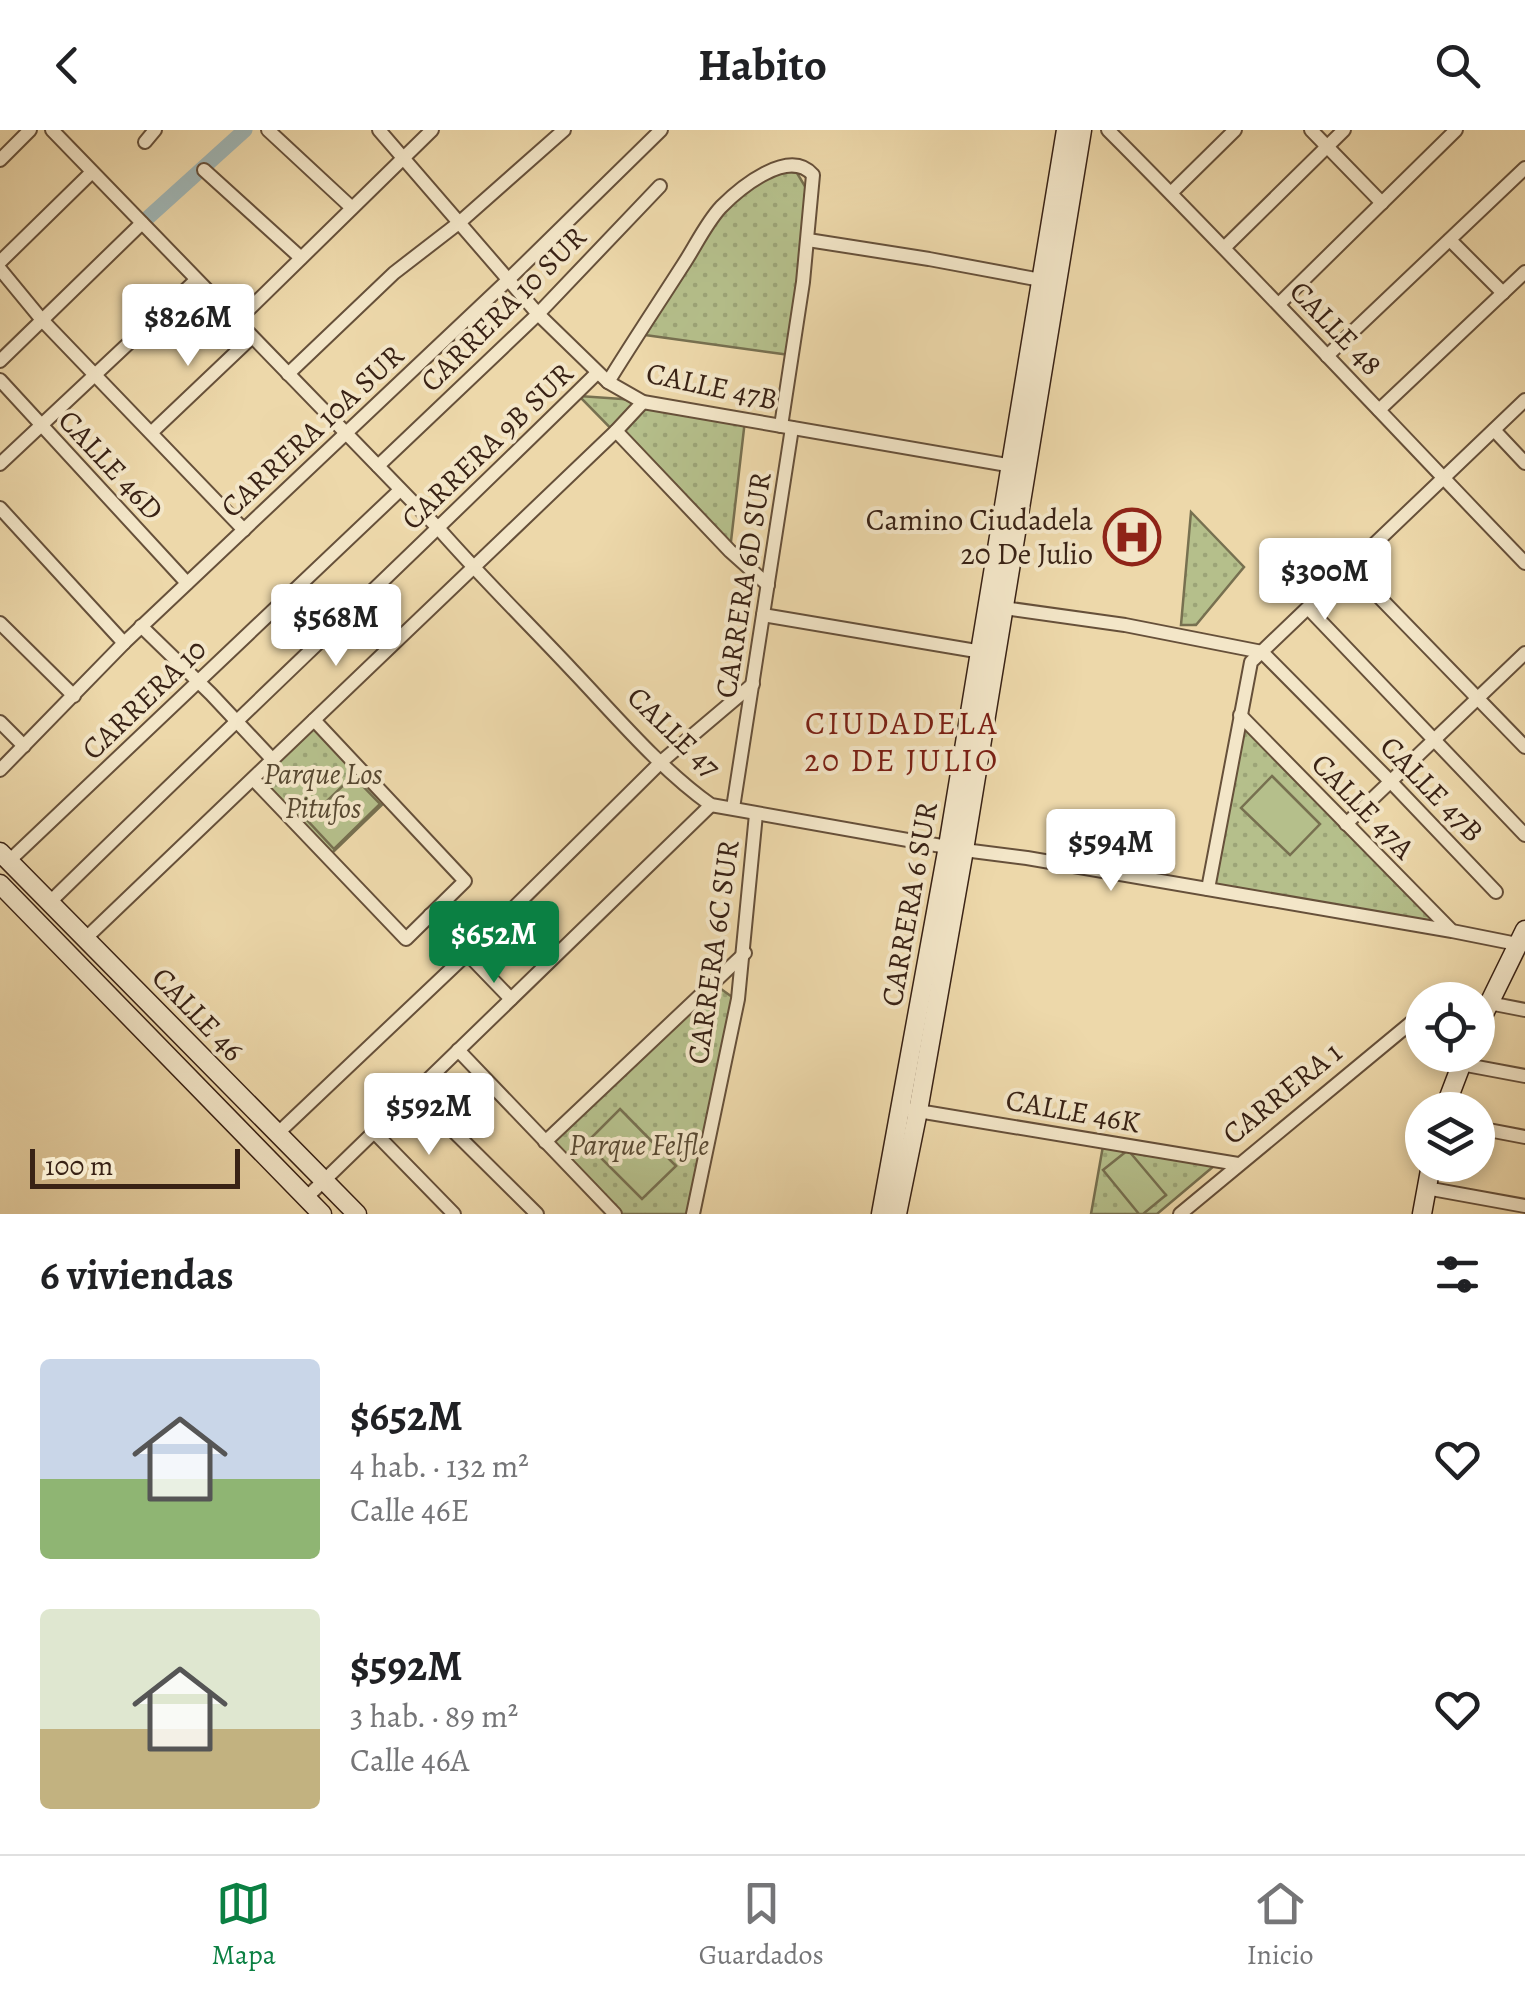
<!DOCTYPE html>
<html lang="es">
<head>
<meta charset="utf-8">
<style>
	body { margin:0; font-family:Alegreya,serif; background:#f2f2f2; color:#202124; height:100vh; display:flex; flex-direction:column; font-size:38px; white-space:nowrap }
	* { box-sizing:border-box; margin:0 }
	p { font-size:32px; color:#757577 }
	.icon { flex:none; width:55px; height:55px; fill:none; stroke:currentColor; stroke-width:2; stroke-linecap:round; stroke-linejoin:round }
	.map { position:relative; height:1084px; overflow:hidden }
	.sheet { display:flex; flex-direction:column; background:#fff; flex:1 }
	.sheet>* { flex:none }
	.fabs { position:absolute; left:1405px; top:852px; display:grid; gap:20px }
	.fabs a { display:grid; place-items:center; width:90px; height:90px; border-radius:50%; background:#fff; box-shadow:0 5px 15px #0003; font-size:50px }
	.scale { position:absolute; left:30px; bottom:25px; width:210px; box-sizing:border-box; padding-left:10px; border:5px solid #392215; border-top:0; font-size:28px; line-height:35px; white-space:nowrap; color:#392215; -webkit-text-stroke:8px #f3e6c8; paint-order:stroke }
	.price { position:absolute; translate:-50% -85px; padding:0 22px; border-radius:10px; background:#fff; color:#222; font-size:32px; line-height:65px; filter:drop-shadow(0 2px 5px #0008) }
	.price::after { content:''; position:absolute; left:50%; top:60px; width:30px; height:22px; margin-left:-15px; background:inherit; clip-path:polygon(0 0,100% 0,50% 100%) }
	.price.active { background:#0b8043; color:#fff }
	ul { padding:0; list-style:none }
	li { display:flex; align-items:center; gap:30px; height:250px; padding:0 40px }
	li span { display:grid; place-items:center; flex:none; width:280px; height:200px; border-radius:10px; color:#555 }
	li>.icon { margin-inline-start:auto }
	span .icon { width:120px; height:120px; fill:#fffc; stroke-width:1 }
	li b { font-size:42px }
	h2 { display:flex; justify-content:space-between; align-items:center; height:120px; padding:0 40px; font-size:42px }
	header { display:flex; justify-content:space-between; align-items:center; height:130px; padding:0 40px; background:#fff; font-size:45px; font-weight:600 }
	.dock { display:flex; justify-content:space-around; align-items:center; height:140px; border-top:2px solid #e0e0e0; background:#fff; font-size:28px; color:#757577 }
	.dock a { display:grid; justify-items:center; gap:5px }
	.dock .active { color:#0b8043 }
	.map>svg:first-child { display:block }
	.grass { fill:url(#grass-dots); stroke:#777050; stroke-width:2.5 }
	.garden { fill:#b5bf8b; stroke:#777050; stroke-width:2.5 }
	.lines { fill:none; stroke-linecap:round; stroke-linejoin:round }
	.canal { stroke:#a0b6b5; stroke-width:15 }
	.street-casing { stroke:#66503a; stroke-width:16 }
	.secondary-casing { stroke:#392215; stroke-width:21 }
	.street { stroke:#f3e6c8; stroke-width:12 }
	.secondary { stroke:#f3e6c8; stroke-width:18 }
	.labels { text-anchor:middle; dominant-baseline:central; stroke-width:8; stroke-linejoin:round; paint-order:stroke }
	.street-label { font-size:30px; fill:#392215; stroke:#f3e6c8 }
	.poi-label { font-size:30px; fill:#392215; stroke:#f3e6c8; text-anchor:end }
	.park-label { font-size:30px; font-style:italic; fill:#584932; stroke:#f3e6c8 }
	.neighbourhood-label { font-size:32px; letter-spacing:2.5px; fill:#7a1f14; stroke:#f3e6c8 }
</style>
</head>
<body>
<header><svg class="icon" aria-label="back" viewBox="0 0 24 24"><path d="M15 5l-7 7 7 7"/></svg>Habito<svg class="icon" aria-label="search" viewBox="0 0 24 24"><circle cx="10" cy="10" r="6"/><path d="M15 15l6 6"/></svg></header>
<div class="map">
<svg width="1525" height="1084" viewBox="0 0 1525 1084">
	<defs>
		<pattern id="grass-dots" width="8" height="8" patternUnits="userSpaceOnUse" patternTransform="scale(2.5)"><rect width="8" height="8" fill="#b5bf8b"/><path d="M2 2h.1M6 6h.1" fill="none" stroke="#9ca477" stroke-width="1.8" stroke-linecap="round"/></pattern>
	</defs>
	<rect width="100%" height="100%" fill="#edd8aa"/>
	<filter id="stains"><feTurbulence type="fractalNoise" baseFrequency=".002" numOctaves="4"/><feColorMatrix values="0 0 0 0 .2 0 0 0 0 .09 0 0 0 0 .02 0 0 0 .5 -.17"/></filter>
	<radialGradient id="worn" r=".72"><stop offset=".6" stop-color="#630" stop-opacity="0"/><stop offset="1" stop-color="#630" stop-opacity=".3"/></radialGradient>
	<!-- grass -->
	<g class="grass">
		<path d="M 784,41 L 797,43 L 806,58 L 790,225 L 645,205 L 722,80 L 763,45 Z"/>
		<path d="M 579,266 L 622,269 L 745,290 L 730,420 Z"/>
		<path d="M 1191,382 L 1244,437 L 1196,495 L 1181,495 Z"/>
		<path d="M 1243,587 L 1451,800 L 1212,755 Z"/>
		<path d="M 314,596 L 386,671 L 330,725 L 258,650 Z"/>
		<path d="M 714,854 L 735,869 L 691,1084 L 617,1084 L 549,1014 Z"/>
		<path d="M 1103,1016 L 1214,1036 L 1157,1084 L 1091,1084 Z"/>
	</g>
	<!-- garden -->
	<g class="garden">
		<path d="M 353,646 L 380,674 L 334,719 L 307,690 Z"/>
		<path d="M 1272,646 L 1320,694 L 1290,725 L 1241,678 Z"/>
		<path d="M 620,979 L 676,1036 L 642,1069 L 586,1013 Z"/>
		<path d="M 1128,1020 L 1166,1065 L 1143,1084 L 1139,1084 L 1103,1040 Z"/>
	</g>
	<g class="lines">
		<!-- canal -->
		<path class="canal" d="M 142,93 L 245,0"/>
		<!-- street casing -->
		<g class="street-casing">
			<g id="street">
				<path d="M 52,0 L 439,399 C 482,448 528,493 572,540 C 615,585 660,639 711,675 L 964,720 L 1027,728 L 1452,801 L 1522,815"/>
				<path d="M 268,0 L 352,78"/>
				<path d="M 379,0 L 538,184 L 608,252 L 643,272 L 1019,337"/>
				<path d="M 1108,0 C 1250,142 1386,289 1525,433"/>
				<path d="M 1311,0 L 1382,73"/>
				<path d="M 145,12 L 155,0"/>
				<path d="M 0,30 L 30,0"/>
				<path d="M 204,40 L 301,128"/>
				<path d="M 1171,63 L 1235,0"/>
				<path d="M 808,110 L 929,129 L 1041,150"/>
				<path d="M 1450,110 L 1503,163"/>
				<path d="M 1225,117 L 1344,0"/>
				<path d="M 0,132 L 92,42"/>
				<path d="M 0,139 L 42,190 L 244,400"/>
				<path d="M 1279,174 L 1456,0"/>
				<path d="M 237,191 L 432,0"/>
				<path d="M 1327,226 L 1525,38"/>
				<path d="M 0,231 L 142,93"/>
				<path d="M 288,244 L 394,143 L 460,92 L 564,0"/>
				<path d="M 0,250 L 187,453"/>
				<path d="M 608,252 C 632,213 658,174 683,135 C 695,117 706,93 721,77 C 740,58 789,17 813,45 L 803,152 L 781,296"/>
				<path d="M 1379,280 L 1525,142"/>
				<path d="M 1494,300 L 1525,333"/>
				<path d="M 616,301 L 730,421 L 768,455"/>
				<path d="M 152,302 L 252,207"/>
				<path d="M 0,334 L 196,150"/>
				<path d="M 378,336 L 538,184 L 660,56"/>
				<path d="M 0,378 L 124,513"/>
				<path d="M 1351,438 L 1525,617"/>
				<path d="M 1004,478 L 1125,495 L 1262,522 L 1391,652 L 1496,762"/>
				<path d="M 1309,479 L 1525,705"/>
				<path d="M 763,485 L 988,523"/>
				<path d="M 0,493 L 74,566"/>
				<path d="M 141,496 L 211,564 L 273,630"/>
				<path d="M 1240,585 L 1450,799"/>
				<path d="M 0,592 L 24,616"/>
				<path d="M 0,640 L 124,513 L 508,150 L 661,0"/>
				<path d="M 253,649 L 406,809 L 465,751 L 314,590"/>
				<path d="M 733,678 L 792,298"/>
				<path d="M 1346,694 L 1525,523"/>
				<path d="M 9,731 L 400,360"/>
				<path d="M 1208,759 L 1251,532 L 1525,270"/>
				<path d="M 50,772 C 231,595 416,421 597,243"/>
				<path d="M 430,785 L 511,869"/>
				<path d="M 86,808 L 616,301 L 643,272"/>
				<path d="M 1489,873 L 1525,880"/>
				<path d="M 458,920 L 615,1084"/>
				<path d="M 1461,934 L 1525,946"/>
				<path d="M 415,963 L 537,1084"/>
				<path d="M 912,980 L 1238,1034"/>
				<path d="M 1478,998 L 1525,1007"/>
				<path d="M 373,1001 L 454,1084"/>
				<path d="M 277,1004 L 467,824 L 662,631 L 753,554"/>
				<path d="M 545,1012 L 745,823"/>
				<path d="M 1426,1058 L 1525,1076"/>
				<path d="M 306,1068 L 711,675"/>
				<path d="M 693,1084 L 738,869 L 756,684"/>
				<path d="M 1180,1084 L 1413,891 L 1422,889"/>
			</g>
		</g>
		<!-- secondary casing -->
		<g class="secondary-casing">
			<g id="secondary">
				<path d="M 0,722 L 357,1084"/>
				<path d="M 0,754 L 322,1084"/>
				<path d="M 1478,896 L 1525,800"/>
				<path d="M 1444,980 L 1465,925"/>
				<path d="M 881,1084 L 948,716 L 1066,0"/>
				<path d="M 897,1084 L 918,981 L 964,720 L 1082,0"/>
				<path d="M 1422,1084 L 1431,1035"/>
			</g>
		</g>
		<!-- street -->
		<use href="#street" class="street"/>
		<!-- secondary -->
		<use href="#secondary" class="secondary"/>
	</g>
	<!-- icons -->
	<defs>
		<g id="hospital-ring" transform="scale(2.875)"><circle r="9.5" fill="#f3e6c8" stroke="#8f2418" stroke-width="1.5"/><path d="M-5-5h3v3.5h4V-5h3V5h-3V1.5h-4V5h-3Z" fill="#8f2418"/></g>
	</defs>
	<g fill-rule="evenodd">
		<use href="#hospital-ring" x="1132" y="407"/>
	</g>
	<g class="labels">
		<!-- street labels -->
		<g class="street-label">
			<text transform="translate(503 179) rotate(-45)">CARRERA 10 SUR</text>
			<text transform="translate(1336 198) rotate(46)">CALLE 48</text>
			<text transform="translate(712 256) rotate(12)">CALLE 47B</text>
			<text transform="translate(312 301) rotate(-43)">CARRERA 10A SUR</text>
			<text transform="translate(487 316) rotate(-44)">CARRERA 9B SUR</text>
			<text transform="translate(111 335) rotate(47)">CALLE 46D</text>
			<text transform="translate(743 455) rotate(-81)">CARRERA 6D SUR</text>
			<text transform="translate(144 569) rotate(-44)">CARRERA 10</text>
			<text transform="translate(674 602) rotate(44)">CALLE 47</text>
			<text transform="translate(1432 659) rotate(46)">CALLE 47B</text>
			<text transform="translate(1363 676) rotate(46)">CALLE 47A</text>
			<text transform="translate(909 774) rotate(-80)">CARRERA 6 SUR</text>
			<text transform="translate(713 822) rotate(-82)">CARRERA 6C SUR</text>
			<text transform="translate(198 884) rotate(46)">CALLE 46</text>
			<text transform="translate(1282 963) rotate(-39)">CARRERA 1</text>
			<text transform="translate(1073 981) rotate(10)">CALLE 46K</text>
		</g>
		<!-- poi labels -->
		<g class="poi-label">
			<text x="1093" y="390">Camino Ciudadela<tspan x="1093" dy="34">20 De Julio</tspan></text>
		</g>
		<!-- park labels -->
		<g class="park-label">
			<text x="323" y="644">Parque Los<tspan x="323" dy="34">Pitufos</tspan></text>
			<text x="639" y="1015">Parque Felfle</text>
		</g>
		<!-- neighbourhood labels -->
		<g class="neighbourhood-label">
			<text x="902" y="593">CIUDADELA<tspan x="902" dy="37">20 DE JULIO</tspan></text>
		</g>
	</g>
	<rect width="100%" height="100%" filter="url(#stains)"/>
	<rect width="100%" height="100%" fill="url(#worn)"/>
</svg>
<div class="fabs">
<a><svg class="icon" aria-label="locate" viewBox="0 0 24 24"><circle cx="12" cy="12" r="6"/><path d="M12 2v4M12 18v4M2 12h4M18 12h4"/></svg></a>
<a><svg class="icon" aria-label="layers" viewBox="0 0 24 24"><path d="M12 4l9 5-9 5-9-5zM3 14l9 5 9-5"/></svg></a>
</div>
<div class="scale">100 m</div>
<b class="price" style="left:188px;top:239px">$826M</b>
<b class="price" style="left:1325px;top:493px">$300M</b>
<b class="price" style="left:336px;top:539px">$568M</b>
<b class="price" style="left:1111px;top:764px">$594M</b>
<b class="price active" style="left:494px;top:856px">$652M</b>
<b class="price" style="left:429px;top:1028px">$592M</b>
</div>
<section class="sheet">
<h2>6 viviendas<svg class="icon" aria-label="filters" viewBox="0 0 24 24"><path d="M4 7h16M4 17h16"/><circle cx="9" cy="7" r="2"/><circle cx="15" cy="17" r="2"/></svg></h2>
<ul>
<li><span style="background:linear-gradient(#c9d6e8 60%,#8fb573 0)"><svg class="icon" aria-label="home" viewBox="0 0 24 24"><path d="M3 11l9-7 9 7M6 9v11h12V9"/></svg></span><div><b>$652M</b><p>4 hab. · 132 m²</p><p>Calle 46E</p></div><svg class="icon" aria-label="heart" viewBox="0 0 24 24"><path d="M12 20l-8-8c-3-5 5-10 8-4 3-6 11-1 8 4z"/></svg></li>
<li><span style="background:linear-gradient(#dfe7d0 60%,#c2b280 0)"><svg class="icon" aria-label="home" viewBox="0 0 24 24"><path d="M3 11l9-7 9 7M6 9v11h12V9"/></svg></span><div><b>$592M</b><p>3 hab. · 89 m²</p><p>Calle 46A</p></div><svg class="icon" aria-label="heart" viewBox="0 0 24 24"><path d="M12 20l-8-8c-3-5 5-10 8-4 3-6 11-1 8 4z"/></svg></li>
</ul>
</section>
<nav class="dock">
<a class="active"><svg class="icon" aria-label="map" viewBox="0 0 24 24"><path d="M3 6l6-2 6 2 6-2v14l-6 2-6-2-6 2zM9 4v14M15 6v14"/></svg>Mapa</a>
<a><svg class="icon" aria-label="saved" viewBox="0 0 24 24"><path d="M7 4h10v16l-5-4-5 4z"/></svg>Guardados</a>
<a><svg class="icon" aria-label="home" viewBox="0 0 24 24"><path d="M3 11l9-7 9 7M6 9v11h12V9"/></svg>Inicio</a>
</nav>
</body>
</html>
